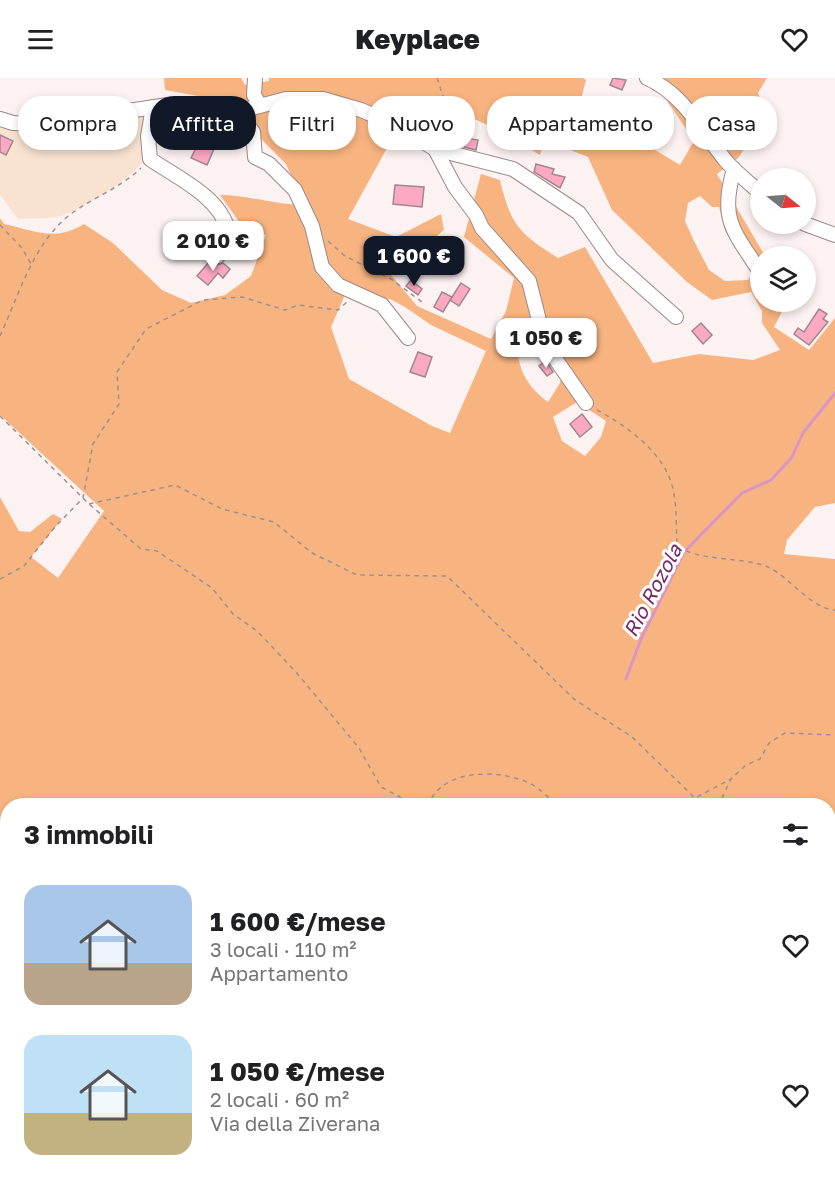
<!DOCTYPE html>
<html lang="it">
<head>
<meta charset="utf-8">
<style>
	body { margin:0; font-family:"Golos Text",sans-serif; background:#f6f6f6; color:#202124; height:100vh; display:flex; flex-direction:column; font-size:22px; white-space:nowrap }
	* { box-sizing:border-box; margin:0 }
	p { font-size:20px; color:#757577 }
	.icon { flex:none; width:33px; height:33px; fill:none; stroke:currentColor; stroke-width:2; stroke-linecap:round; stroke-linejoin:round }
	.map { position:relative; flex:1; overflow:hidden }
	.details { position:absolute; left:0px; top:720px; width:836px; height:384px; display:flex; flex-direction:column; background:#fff; border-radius:24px 24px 0 0; box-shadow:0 3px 9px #0003 }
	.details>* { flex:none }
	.hud { position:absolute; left:18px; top:18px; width:800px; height:54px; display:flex; gap:12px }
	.needle { width:39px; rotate:107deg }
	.fabs { position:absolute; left:750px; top:90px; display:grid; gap:12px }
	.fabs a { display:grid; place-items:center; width:66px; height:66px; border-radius:50%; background:#fff; box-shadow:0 3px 9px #0003; font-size:30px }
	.price { position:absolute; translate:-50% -51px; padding:0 14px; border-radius:12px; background:#fff; color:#222; font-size:20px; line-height:39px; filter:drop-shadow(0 2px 3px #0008) }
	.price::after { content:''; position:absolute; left:50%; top:36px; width:18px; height:14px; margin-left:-9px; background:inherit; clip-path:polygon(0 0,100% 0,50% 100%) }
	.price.active { background:#111827; color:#fff }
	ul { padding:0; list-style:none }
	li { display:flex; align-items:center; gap:18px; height:150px; padding:0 24px }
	li span { display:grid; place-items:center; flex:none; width:168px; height:120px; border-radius:18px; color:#555 }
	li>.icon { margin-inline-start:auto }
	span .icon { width:72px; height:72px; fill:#fffc; stroke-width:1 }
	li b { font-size:26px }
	h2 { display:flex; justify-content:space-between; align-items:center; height:72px; padding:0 24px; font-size:26px }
	.pill { padding:0 21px; border-radius:24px; background:#fff; box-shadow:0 3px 9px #0003; font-size:21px; line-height:54px }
	.pill.active { background:#111827; color:#fff }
	header { display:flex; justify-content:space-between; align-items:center; height:78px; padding:0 24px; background:#fff; font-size:27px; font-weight:800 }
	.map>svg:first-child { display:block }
	.green { fill:#f9e2d0 }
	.forest { fill:#f7b480; fill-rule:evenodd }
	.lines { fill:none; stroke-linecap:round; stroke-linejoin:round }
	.stream { stroke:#da95c4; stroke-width:3 }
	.building { fill:#fda9c4; stroke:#9e888e; stroke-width:1.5 }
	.minor-casing { stroke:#9e8787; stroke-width:16 }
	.path { stroke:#9c9191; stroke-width:1.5; stroke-dasharray:4.5 4.5; stroke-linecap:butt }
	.minor { stroke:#fff; stroke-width:14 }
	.labels { text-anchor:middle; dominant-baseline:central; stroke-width:6; stroke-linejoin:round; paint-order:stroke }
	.water-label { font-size:20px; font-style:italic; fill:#782864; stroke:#fff }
</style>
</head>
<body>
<header><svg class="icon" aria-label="menu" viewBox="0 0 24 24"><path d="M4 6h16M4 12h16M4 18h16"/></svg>Keyplace<svg class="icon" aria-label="heart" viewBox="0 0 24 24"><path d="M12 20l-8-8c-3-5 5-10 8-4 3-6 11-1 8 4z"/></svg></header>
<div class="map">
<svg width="835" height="1104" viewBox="0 0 835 1104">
	<rect width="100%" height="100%" fill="#fdf2f2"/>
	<!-- green -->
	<path class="green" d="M 146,35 L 145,80 C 135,100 77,135 56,139 C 44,141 30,140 18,141 L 0,117 L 0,45 Z"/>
	<!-- forest -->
	<path class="forest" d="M 164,0 L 241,0 L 245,7 L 269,3 L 269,0 L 583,0 L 586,2 L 577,37 L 580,48 L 617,49 L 680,87 L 694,63 L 652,0 L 767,0 L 758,15 L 767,39 L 738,80 L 717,96 L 765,178 L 760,178 L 760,224 L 787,224 L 774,249 L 809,272 L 835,240 L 835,425 L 815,429 L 787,462 L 784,476 L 835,481 L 835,1104 L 0,1104 L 0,419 L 19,453 L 30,454 L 53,436 L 62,441 L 31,479 L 58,500 L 104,433 L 0,337 L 0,140 L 4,146 C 36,153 55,164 84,146 L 113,165 L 162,212 L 191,225 L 225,217 L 251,198 L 266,157 L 240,145 L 220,117 C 249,117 275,127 304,127 L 286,86 L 260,60 L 254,38 L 237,25 L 165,12 ZM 450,30 L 494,50 L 540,77 L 545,62 L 588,79 L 612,132 L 687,204 L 712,222 L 751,214 L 762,233 L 762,245 L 780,272 L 753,282 L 699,276 L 653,285 L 585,169 L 558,180 C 519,155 511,148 500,102 L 481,96 L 464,159 L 514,200 L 506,233 L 491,261 L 417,228 L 391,197 L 444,152 L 441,136 L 396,159 L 348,141 L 392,61 L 424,36 ZM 700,118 L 712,129 L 719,129 L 725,153 L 753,195 L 748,202 L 725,203 L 709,192 L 694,163 L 685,143 L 688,125 ZM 347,212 L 368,223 L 390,221 L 405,229 L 431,247 L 486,273 L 450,355 L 432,348 L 349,301 L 331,249 ZM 541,250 L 564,277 L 560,305 L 548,324 C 529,310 517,292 518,268 ZM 577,324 L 606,343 L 601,359 L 585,378 L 562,363 L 553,339 ZM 8,728 L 828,728 L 828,1096 L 8,1096 Z"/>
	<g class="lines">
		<!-- stream -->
		<path class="stream" d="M 626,601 L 641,561 L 684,474 L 742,415 L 771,402 L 792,379 L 803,355 L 835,315"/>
	</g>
	<!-- building -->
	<g class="building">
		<path d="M 613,0 L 626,2 L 622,12 L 610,7 Z"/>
		<path d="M 0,57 L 13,63 L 6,77 L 0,74 Z"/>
		<path d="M 465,60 L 478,62 L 476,72 L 464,69 Z"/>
		<path d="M 199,64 L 214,71 L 207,87 L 191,80 Z"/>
		<path d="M 536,86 L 554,91 L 552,96 L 565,99 L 560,110 L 534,94 Z"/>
		<path d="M 395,107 L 424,109 L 422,129 L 393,126 Z"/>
		<path d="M 210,183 L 217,187 L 223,185 L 230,191 L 223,200 L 218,195 L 208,207 L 197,198 Z"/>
		<path d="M 411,202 L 422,211 L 418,217 L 406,208 Z"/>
		<path d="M 461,205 L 470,211 L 459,228 L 450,222 Z"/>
		<path d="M 442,214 L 452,219 L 443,234 L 434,229 Z"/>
		<path d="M 819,231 L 827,236 L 823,241 L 828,244 L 809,267 L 794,256 L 798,250 L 804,254 Z"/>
		<path d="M 701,245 L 712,257 L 703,266 L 692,253 Z"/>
		<path d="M 418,274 L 432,279 L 425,299 L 410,294 Z"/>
		<path d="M 546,283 L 553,294 L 547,298 L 539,288 Z"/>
		<path d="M 582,336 L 592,349 L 580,359 L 570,346 Z"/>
	</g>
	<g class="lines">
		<!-- minor casing -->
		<g class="minor-casing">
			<g id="minor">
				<path d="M 255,0 L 254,17 L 259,26"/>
				<path d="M 647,0 C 684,16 702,54 726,83 C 736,95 749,104 760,115"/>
				<path d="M 153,29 L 148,58 L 150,81 C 176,99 221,119 228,153 C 229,161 223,171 218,178"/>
				<path d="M 237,34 L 253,54 L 255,79 L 269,86 L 295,112 L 312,148 L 322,189 L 338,207 L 382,227 L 408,260"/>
				<path d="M 0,41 L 13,45 L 41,46 L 168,27 L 203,34 L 237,34 L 286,21 L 323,21 L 361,32 L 394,46 L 435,71 L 513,91 L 579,135 L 612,182 L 676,239"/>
				<path d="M 435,71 L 455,109 L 476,137 L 482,150 L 529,203 L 545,266 L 586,325"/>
				<path d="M 734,91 C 719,142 734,153 760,194"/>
				<path d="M 805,146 L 835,157"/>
			</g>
		</g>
		<!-- path -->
		<g class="path">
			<path d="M 437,0 L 449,36 L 439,61"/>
			<path d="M 0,147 L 22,170 L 31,186"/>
			<path d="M 328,163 L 345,178 L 391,201 L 422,224"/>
			<path d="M 0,258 C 20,215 34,161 75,133 C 97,118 121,109 141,90"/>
			<path d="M 597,332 C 627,348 665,375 673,411 C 677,428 676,449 677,467 C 695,484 743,478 768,489 C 788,498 813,532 835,532"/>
			<path d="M 0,338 L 89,426 L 141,471 L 157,473 L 212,510 L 233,536 L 257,553 L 296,594 L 359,670 L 381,709 L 400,719 L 408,728"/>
			<path d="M 89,426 L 175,407 L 222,431 L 274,444 L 312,475 L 357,497 L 447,498 L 574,621 L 632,659 L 695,720 L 731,701"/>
			<path d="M 0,501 L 24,488 L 54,450 L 83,420 L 93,366 L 119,326 L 117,294 L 146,251 L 203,222 L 242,219 L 285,232 L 298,227 L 338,232 L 347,224"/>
			<path d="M 428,728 C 441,690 499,691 529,705 C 542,711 549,723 563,728"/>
			<path d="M 718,728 L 731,701 L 746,687 L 760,681 L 769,665 L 785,655 L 835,657"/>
			<path d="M 0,899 L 8,901"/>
			<path d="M 0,1087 L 8,1090"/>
			<path d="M 24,1096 L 69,1104"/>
			<path d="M 353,1096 L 363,1104"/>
			<path d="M 607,1104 L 612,1096"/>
		</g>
		<!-- minor -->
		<use href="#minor" class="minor"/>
	</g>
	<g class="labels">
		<!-- water labels -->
		<g class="water-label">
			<text transform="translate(652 512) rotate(-62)">Rio Rozola</text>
		</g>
	</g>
</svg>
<div class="fabs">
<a><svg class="needle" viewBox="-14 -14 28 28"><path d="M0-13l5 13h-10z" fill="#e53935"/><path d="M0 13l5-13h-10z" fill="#757577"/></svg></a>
<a><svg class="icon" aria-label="layers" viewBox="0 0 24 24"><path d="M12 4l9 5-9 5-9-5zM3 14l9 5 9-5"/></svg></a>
</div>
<b class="price" style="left:213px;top:194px">2 010 €</b>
<b class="price active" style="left:414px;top:209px">1 600 €</b>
<b class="price" style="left:546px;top:291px">1 050 €</b>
<div class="hud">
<a class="pill">Compra</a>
<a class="pill active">Affitta</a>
<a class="pill">Filtri</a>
<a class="pill">Nuovo</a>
<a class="pill">Appartamento</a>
<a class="pill">Casa</a>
</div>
<section class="details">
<h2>3 immobili<svg class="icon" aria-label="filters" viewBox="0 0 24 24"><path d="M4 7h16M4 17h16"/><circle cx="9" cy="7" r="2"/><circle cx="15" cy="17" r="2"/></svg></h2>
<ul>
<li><span style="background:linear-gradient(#a9c7e8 65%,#b9a48a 0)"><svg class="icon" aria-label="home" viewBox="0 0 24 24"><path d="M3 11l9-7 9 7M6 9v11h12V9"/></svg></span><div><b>1 600 €/mese</b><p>3 locali · 110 m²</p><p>Appartamento</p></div><svg class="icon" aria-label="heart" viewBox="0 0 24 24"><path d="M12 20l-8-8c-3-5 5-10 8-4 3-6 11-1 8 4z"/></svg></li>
<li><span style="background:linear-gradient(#bfe0f5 65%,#c2b280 0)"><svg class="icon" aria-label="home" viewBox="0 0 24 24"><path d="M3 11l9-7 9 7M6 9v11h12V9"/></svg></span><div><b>1 050 €/mese</b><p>2 locali · 60 m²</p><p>Via della Ziverana</p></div><svg class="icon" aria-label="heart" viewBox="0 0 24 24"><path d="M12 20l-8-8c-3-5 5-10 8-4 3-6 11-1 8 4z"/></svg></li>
</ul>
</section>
</div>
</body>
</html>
